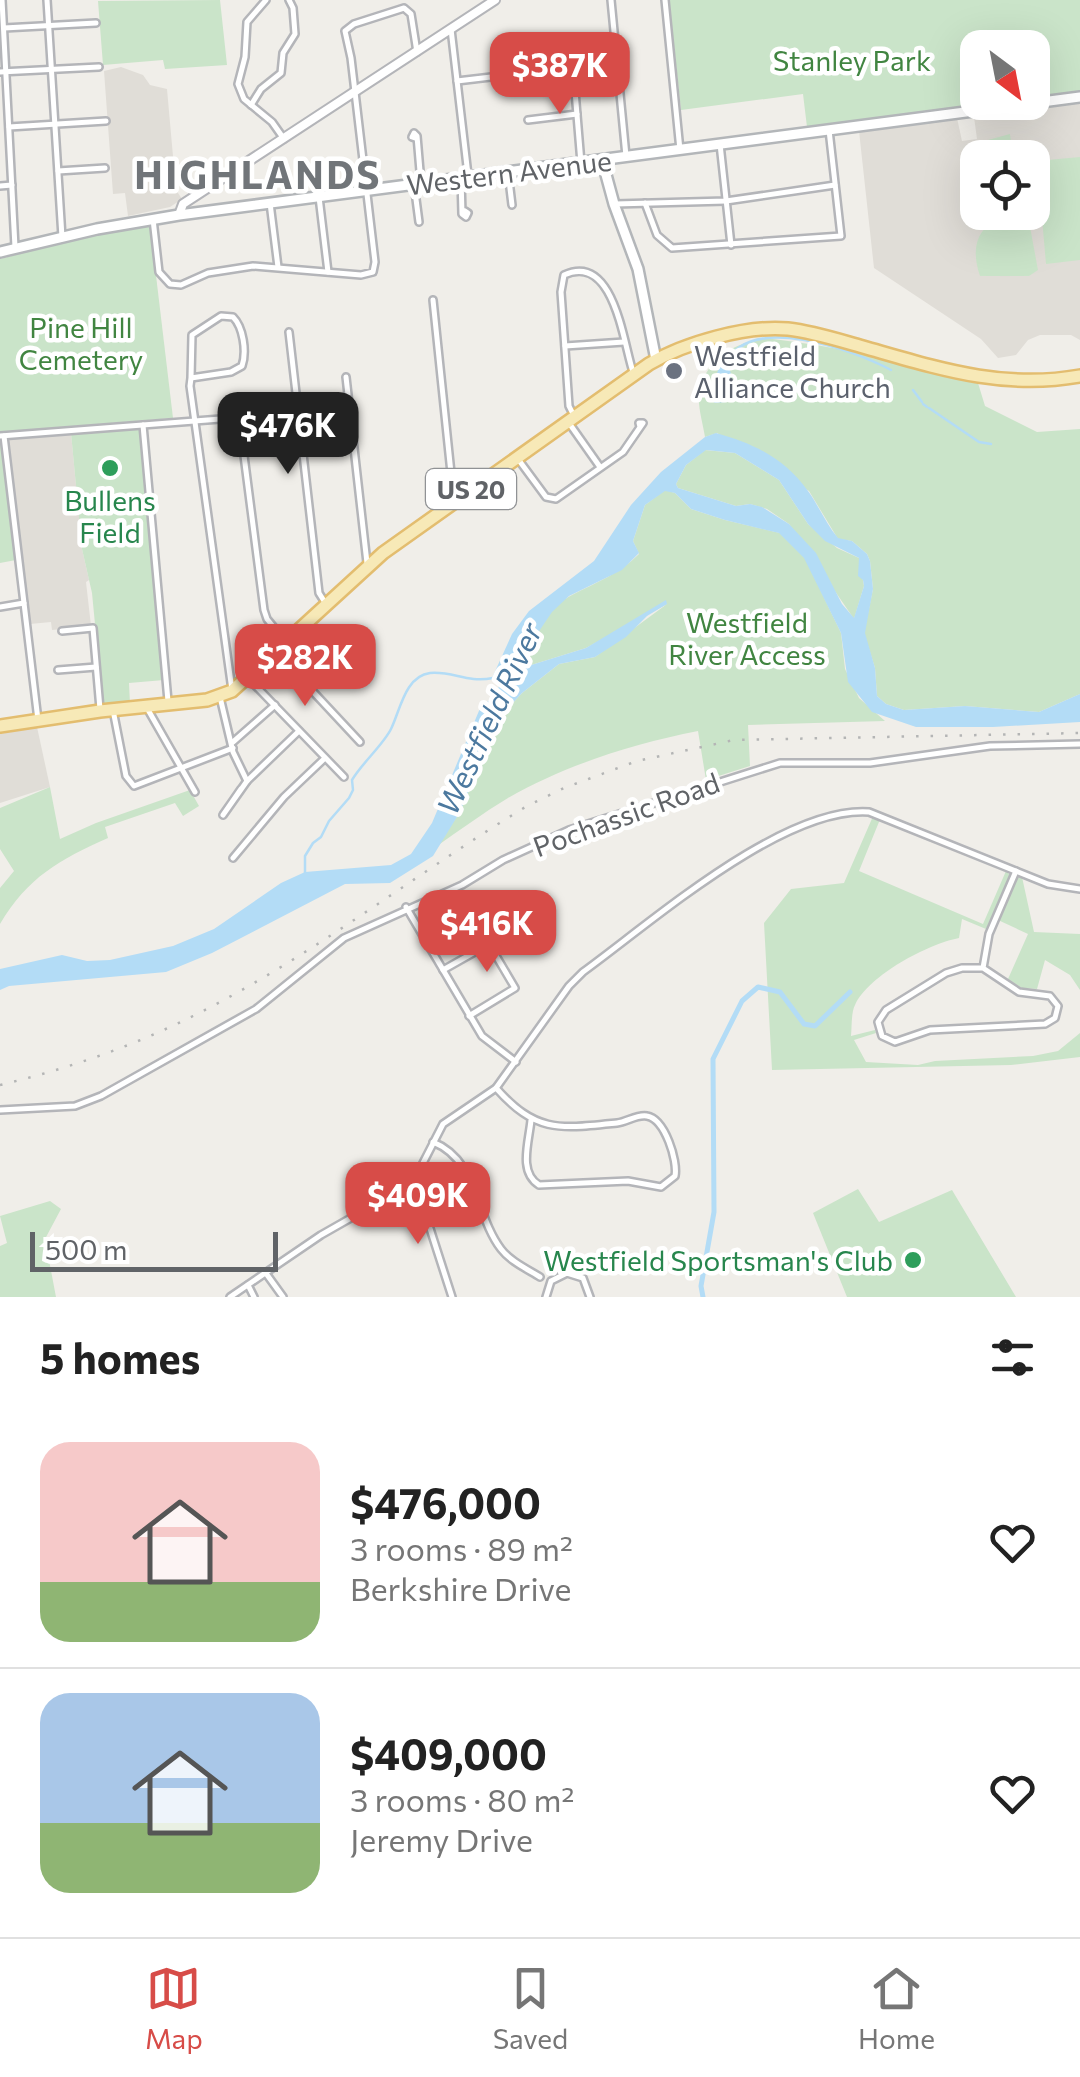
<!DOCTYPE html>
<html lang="en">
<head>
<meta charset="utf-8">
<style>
	body { margin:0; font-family:Commissioner,sans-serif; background:#f2f2f2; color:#222; height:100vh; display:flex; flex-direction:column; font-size:38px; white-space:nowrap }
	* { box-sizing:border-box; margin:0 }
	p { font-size:32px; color:#767676 }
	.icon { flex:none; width:55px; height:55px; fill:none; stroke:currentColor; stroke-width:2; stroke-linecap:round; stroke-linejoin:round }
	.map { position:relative; height:1297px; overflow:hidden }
	.side { display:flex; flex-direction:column; background:#fff; flex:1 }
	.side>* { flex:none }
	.needle { width:65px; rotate:148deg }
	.buttons { position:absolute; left:960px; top:30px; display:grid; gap:20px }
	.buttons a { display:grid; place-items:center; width:90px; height:90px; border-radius:20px; background:#fff; box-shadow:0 10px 40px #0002; font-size:50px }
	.scale { position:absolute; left:30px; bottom:25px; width:248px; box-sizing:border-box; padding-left:10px; border:5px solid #606367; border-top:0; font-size:28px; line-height:35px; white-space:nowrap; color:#606367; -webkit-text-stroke:8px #fff; paint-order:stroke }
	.price { position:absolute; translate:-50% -85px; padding:0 22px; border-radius:20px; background:#d74c48; color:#fff; font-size:32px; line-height:65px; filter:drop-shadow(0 2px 5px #0008) }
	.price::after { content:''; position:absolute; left:50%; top:60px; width:30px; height:22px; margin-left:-15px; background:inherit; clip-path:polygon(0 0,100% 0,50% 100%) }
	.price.selected { background:#222; color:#fff }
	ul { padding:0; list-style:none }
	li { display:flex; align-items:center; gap:30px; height:250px; padding:0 40px }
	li+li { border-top:2px solid #e0e0e0 }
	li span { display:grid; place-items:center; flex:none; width:280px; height:200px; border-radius:30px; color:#555 }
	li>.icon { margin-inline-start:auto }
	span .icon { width:120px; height:120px; fill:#fffc; stroke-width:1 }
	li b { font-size:42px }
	h2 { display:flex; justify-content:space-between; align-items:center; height:120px; padding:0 40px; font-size:42px }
	.menu { display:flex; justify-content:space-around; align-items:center; height:140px; border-top:2px solid #e0e0e0; background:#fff; font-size:28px; color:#767676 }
	.menu a { display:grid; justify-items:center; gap:5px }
	.menu .selected { color:#d74c48 }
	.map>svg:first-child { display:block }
	.education { fill:#e0ddd7; fill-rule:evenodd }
	.green { fill:#cae4c9 }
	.water { fill:#b3dcf6; fill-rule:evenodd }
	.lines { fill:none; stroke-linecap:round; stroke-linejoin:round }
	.stream { stroke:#b3dcf6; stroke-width:2.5 }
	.canal { stroke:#b3dcf6; stroke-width:5 }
	.minor-casing { stroke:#b4b5b9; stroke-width:10 }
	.tertiary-casing { stroke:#b4b5b9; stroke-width:12 }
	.secondary-casing { stroke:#b3b6b9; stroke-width:14 }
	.primary-casing { stroke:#e3bd6f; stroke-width:16 }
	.minor { stroke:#fff; stroke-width:5 }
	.tertiary { stroke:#fff; stroke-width:8 }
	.secondary { stroke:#fff; stroke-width:9 }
	.primary { stroke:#f7e9b7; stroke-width:11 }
	.rail { stroke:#b4b5b5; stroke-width:2.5; stroke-dasharray:2.5 12; stroke-linecap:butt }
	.worship-dot { fill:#6b7280; stroke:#fff; stroke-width:4 }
	.leisure-dot { fill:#2e9e5b; stroke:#fff; stroke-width:4 }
	.labels { text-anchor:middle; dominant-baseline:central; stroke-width:9; stroke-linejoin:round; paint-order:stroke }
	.shield { fill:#fff; stroke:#909295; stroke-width:2.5 }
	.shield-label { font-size:25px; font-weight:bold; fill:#606367 }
	.park-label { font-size:28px; fill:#418541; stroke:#fff }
	.street-label { font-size:28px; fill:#606367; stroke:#fff }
	.worship-label { font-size:28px; fill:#5b616d; stroke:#fff; text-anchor:start }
	.leisure-label { font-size:28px; fill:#27864d; stroke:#fff }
	.water-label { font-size:30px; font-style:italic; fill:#4c799f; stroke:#fff }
	.district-label { font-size:38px; font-weight:bold; letter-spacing:2.5px; fill:#717579; stroke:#fff }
</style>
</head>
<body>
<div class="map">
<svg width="1080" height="1297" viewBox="0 0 1080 1297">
	<rect width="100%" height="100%" fill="#f0eee9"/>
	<!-- education -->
	<g class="education">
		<path d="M 121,67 L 143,75 L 150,85 L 167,89 L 176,190 L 182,199 L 170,207 L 128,216 L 125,193 L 113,194 L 104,71 Z"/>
		<path d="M 1080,103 L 1080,340 L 1071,335 L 1040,335 L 1028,340 L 1016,355 L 998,358 L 981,339 L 874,268 L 859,131 L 957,118 L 962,141 L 977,139 L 974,117 ZM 978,158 L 1032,158 L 1032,212 L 978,212 Z"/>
		<path d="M 71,433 L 82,549 L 89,580 L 86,582 L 91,626 L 52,630 L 51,622 L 30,624 L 8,438 Z"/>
		<path d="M 37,727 L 50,787 L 0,803 L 0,734 Z"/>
	</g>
	<!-- green -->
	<g class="green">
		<path d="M 220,0 L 227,65 L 165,69 L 163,60 L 103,65 L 98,1 Z"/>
		<path d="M 669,0 L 1080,0 L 1080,91 L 1033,97 L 1032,48 L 978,48 L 978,102 L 992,103 L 807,127 L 803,94 L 681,110 Z"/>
		<path d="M 1010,134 L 1013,157 L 979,157 L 988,140 Z"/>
		<path d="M 1080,157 L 1080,260 L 1046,264 L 1037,161 Z"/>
		<path d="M 977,178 L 978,212 L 1032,212 L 1000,215 L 976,230 L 970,179 Z"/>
		<path d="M 1014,214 L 1028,216 L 1038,270 L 1029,276 L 980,276 C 969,244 979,221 1014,214 Z"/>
		<path d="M 150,225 L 173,418 L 0,432 L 0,259 L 64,242 Z"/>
		<path d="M 765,338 C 837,346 909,363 978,383 L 985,406 L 1037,432 L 1080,429 L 1080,694 L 1039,712 L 965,706 L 904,710 L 886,704 L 877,696 L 875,668 L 864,633 L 873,589 L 870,561 L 867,554 L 852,541 L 838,539 L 809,491 L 717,433 L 705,437 C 703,423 696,402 700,389 C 708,357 735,343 765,338 Z"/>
		<path d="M 139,427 L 164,680 L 129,683 L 130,704 L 103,707 L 92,593 L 82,549 L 71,433 Z"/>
		<path d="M 0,438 L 16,560 L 0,563 Z"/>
		<path d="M 705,450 L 735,453 L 779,480 L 808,524 L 837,548 L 859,558 L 864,586 L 854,619 L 789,524 L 767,509 L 750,504 L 736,506 L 678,488 L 676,484 L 686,465 Z"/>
		<path d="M 665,490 L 675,493 L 691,509 L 725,520 L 780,533 L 805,558 L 841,633 L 845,669 L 859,698 L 885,721 L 748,725 L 750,766 L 706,780 L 698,731 C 632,744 566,765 508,798 C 483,813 460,830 437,846 L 460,812 L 498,719 L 522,693 L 559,664 L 595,657 L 667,604 L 586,648 L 528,666 C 523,643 551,605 572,595 C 597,582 619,574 639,554 L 633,541 L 645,505 Z"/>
		<path d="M 50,787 L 60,839 L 96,823 L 190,790 L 199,806 L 183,816 L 175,803 L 105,827 L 108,838 C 59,860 28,877 0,924 L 0,888 L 14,871 L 0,849 L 0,808 Z"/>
		<path d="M 874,814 L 881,817 L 859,871 L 983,924 L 1006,871 L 1010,875 L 986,929 L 962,919 L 959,938 C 928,944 869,975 855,1005 C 851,1013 852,1026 851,1036 L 875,1030 L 876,1033 L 854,1040 L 866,1062 L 918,1065 L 935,1061 L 1033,1056 L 1058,1051 L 1080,1033 L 1080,1057 L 1011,1065 L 772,1070 L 764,923 L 791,889 L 844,883 Z"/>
		<path d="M 1022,877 L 1034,932 L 1080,934 L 1080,990 L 1070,975 L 1045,960 L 1037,989 L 1022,988 L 1008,979 L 1028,934 L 998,920 L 1016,878 Z"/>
		<path d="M 858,1189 L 879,1222 L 952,1190 L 1016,1297 L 847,1297 L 813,1213 Z"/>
		<path d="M 50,1201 L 61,1209 L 45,1239 L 56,1297 L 0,1297 L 0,1246 L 7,1243 L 0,1216 Z"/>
	</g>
	<!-- water -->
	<g class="water">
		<path d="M 728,364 L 731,374 L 726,402 L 714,403 L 717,399 L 714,380 L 720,366 Z"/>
		<path d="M 716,433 C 755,444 784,458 808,491 C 819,506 826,524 838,538 L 852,541 L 867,554 L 870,561 L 873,589 L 865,633 L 875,668 L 877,696 L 886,704 L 904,710 L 965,706 L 1039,712 L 1080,694 L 1080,722 L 993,727 L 916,727 L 872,712 L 848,682 L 841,633 L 804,558 L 779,533 L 725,520 L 691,509 L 675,493 L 665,491 L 645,505 L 633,541 L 639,553 L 622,570 L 569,596 L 552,612 L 529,646 L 528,666 L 586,648 L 666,600 L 667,604 L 647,616 L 626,637 L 595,657 L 559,664 L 522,693 L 498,719 L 460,812 L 433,856 L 390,883 L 345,884 L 212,953 L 166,972 L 9,986 L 0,990 L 0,969 L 62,955 L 87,961 L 110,960 L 173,946 L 214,929 L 281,883 L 305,872 L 391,865 L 411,854 L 432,823 L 481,706 L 497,695 L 500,680 L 492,678 L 512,634 L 529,611 L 594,561 L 631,505 L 661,472 L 705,437 ZM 706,450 L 735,453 L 779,480 L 808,524 L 825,541 L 859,558 L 858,576 L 863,580 L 864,586 L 854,618 L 842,604 L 816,553 L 789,524 L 762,507 L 750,504 L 736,506 L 678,488 L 676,484 L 686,465 Z"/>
	</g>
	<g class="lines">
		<!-- stream -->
		<g class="stream">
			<path d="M 725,365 C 749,311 853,350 891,370"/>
			<path d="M 913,390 L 922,402"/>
			<path d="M 923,404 L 927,407"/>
			<path d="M 929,408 L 979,442 L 991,444"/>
			<path d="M 305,873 L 305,856 L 313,843 L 321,837 L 329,821 L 349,798 L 353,790 L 352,780 C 362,763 383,745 391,729 C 400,711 405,676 430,673 C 454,671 466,683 493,678"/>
		</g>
		<!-- canal -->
		<path class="canal" d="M 703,1297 L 701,1286 L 714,1212 L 713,1059 L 742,1001 L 758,987 L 780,992 L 804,1024 L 815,1026 L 850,992"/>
		<!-- minor casing -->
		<g class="minor-casing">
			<g id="minor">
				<path d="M 2,0 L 15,247"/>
				<path d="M 47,0 L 62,237"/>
				<path d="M 266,0 L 247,22 L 245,57 L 238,84 L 244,99 L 272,122 L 284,139"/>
				<path d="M 611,0 L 626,156"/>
				<path d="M 665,0 L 680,150"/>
				<path d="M 4,28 L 96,23"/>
				<path d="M 451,29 L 468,175"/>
				<path d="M 573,67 L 581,163"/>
				<path d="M 0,72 L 99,67"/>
				<path d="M 457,81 L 617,62"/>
				<path d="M 251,105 L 261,89 L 281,73 L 283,53 L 295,34 L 293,8 L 289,0"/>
				<path d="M 528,120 L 577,114"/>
				<path d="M 9,127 L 106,121"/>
				<path d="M 415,138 L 412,137 L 414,133 L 417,136 L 421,183"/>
				<path d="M 720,144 L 731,245"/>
				<path d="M 58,171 L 105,168"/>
				<path d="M 508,172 L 512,205"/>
				<path d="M 461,178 L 462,214 L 466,217 L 468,213 L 465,211"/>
				<path d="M 414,184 L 419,222"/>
				<path d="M 0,186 L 12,185"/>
				<path d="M 319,197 L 328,272"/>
				<path d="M 270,203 L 278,267"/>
				<path d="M 645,203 L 657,235 L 672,248 L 841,236 L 829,130"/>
				<path d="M 615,204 L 726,201 L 835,185"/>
				<path d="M 153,219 L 159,272 L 170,284 L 181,285 L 208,273 L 253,266 L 361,275 L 373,272 L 375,262 L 351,58 L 345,31 L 354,24 L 404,8 L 411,14 L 417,52"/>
				<path d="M 433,300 L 451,473 L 458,498"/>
				<path d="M 289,332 L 319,593 L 326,604"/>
				<path d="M 565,346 L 624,342"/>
				<path d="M 346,377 L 367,563"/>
				<path d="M 191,378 L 192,335 L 221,316 L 233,317 C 243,327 247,351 242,366 L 231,372 L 191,378 L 190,386 L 232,690"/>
				<path d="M 573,414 L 569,406 L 561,292 L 564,275 C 614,252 623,342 633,372"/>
				<path d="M 239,417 L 264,610 L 267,619 L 285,641"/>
				<path d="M 569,423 L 600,467"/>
				<path d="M 143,425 L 168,701"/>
				<path d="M 0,436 L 299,413"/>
				<path d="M 4,436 L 38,720"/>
				<path d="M 518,459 L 546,497 L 556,499 L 623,452 L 643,423 L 639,423 L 640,427"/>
				<path d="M 0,607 L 24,603"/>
				<path d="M 62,631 L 93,628 L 100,709"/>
				<path d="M 276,652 L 360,742"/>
				<path d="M 58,670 L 96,667"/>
				<path d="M 248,678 L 344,777"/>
				<path d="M 220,697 L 233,752 L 247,781"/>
				<path d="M 147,708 L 195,792"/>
				<path d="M 113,710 L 126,776 L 134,786 L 233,748"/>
				<path d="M 233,742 L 275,705"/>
				<path d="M 241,789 L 223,815 L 247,781 L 299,731"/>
				<path d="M 233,858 L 284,797 L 325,758"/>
				<path d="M 406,907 L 482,1036 L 516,1062"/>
				<path d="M 983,968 L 962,968 L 946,973 L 886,1010 L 878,1022 L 882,1036 L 895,1042 L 930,1030 L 1045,1024 L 1055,1018 L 1058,1006 L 1050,996 L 1019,992 L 983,968 L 989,934 L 1016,871"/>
				<path d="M 443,970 L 489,944 L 515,988 L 469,1016"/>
				<path d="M 496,1088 C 536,1133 559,1129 617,1123 C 627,1122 637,1114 647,1116 C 665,1119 678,1161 675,1176 L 661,1187 L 628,1181 L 539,1185 C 518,1172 529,1142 531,1120"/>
				<path d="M 0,1110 L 75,1106 L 101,1096 L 256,1009 L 344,938 L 462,885 L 503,860 L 569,830 L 780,763 L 870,763 L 990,746 L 1080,744"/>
				<path d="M 433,1142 C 478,1160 475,1215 501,1249 C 510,1261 527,1269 540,1277"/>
				<path d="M 402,1186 L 426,1216 L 452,1297"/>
				<path d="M 265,1272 L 283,1297"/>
				<path d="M 248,1285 L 254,1297"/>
				<path d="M 230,1297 L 321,1235 L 379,1202 L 408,1182 L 422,1165 L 443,1124 L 496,1088 L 569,986 L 583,972 C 652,922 783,806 869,812 L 1048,884 L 1080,889"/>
				<path d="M 546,1297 L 551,1281 L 567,1273 L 583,1278 L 590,1297"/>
			</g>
		</g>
		<!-- tertiary casing -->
		<g class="tertiary-casing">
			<path id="tertiary" d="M 179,215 L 183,204 L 495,0"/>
		</g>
		<!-- secondary casing -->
		<g class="secondary-casing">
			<g id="secondary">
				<path d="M 602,160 L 614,204 L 638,269 L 656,360"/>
				<path d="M 0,252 L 97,229 L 179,215 L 1080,97"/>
			</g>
		</g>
		<!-- primary casing -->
		<g class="primary-casing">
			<path id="primary" d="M 0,726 L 100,711 L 207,700 L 232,691 L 383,553 L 649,364 C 684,343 747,325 788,329 C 814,332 838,340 863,347 C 937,368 1002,390 1080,376"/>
		</g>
		<!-- minor -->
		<use href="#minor" class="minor"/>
		<!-- tertiary -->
		<use href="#tertiary" class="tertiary"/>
		<!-- secondary -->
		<use href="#secondary" class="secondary"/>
		<!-- primary -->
		<use href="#primary" class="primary"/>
		<!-- rail -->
		<path class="rail" d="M 0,1085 C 67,1069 131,1047 193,1016 C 310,958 415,874 527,806 L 564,788 L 637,761 L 734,740 L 1080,733"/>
	</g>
	<!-- markers -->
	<circle class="worship-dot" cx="674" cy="371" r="10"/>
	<g class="leisure-dot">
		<circle cx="110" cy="468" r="10"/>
		<circle cx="913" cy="1260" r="10"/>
	</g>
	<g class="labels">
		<!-- shield labels -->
		<rect class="shield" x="426" y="469" width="90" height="40" rx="8"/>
		<g class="shield-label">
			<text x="471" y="489">US 20</text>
		</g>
		<!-- park labels -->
		<g class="park-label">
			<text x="852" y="60">Stanley Park</text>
			<text x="81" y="327">Pine Hill<tspan x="81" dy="32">Cemetery</tspan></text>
			<text x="747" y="622">Westfield<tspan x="747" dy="32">River Access</tspan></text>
		</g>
		<!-- street labels -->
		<g class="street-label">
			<text transform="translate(509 172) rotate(-7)">Western Avenue</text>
			<text transform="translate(626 814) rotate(-20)">Pochassic Road</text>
		</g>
		<!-- worship labels -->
		<g class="worship-label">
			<text x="694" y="355">Westfield<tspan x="694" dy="32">Alliance Church</tspan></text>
		</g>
		<!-- leisure labels -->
		<g class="leisure-label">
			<text x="110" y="500">Bullens<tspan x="110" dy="32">Field</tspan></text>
			<text x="893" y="1260" text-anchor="end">Westfield Sportsman's Club</text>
		</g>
		<!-- water labels -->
		<g class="water-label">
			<text transform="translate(488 718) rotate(-65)">Westfield River</text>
		</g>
		<!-- district labels -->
		<g class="district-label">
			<text x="258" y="173">HIGHLANDS</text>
		</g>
	</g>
</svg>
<div class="buttons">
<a><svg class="needle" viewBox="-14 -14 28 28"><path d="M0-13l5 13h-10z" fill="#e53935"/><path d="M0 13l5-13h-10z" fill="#767676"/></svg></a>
<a><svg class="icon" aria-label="locate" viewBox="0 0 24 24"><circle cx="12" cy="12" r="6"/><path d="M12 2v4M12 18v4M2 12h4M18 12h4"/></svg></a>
</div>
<div class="scale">500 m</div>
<b class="price" style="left:560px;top:117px">$387K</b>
<b class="price selected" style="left:288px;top:477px">$476K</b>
<b class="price" style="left:305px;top:709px">$282K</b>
<b class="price" style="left:487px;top:975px">$416K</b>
<b class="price" style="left:418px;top:1247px">$409K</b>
</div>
<section class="side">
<h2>5 homes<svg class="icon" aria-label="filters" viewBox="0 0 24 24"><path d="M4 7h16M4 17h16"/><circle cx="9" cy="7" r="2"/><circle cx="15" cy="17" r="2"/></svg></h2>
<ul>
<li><span style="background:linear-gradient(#f6c9c9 70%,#8fb573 0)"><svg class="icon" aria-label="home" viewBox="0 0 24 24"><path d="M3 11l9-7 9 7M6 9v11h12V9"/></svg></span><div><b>$476,000</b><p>3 rooms · 89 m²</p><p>Berkshire Drive</p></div><svg class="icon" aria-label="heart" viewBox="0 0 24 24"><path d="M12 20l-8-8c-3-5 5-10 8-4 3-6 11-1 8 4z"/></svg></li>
<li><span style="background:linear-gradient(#a9c7e8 65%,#8fb573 0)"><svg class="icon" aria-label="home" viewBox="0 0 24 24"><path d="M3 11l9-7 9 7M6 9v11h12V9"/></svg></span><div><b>$409,000</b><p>3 rooms · 80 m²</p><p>Jeremy Drive</p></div><svg class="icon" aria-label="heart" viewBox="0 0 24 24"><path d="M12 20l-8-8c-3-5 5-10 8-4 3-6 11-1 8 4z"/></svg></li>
</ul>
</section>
<nav class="menu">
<a class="selected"><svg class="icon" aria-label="map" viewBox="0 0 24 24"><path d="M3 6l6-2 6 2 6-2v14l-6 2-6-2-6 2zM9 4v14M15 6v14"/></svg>Map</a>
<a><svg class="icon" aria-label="saved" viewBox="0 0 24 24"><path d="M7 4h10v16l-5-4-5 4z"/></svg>Saved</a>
<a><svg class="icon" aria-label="home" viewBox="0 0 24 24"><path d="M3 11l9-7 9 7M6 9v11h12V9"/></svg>Home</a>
</nav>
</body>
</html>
